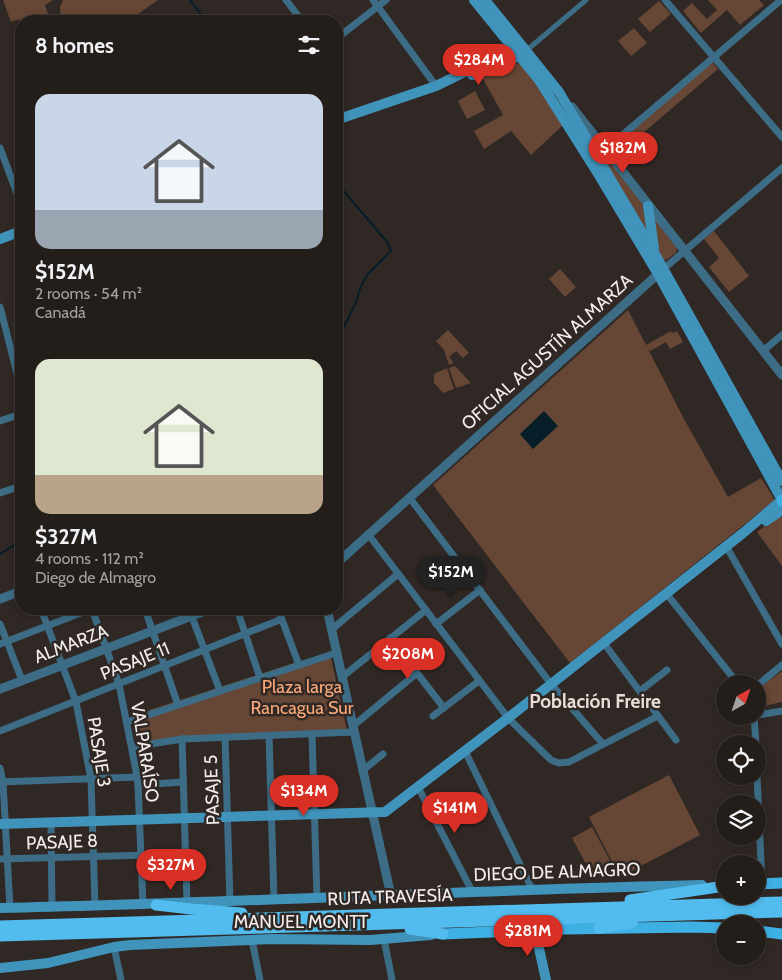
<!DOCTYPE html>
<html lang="en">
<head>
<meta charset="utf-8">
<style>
	body { margin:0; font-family:Cabin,sans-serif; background:#2c2724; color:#f1f3f6; height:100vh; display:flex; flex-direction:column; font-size:19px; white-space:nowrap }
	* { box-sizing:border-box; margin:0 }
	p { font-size:16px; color:#a3a2a3 }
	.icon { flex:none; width:28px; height:28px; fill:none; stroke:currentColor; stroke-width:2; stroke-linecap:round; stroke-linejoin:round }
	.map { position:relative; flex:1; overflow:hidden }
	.details { position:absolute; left:15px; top:15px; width:328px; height:600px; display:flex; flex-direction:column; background:#241e1b; border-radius:20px; box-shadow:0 2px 8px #0003,0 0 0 1px #413c3a }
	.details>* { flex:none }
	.needle { width:32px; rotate:40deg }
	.tools { position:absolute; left:716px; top:675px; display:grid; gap:10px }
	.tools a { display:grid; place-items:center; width:50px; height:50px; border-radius:50%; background:#241e1b; box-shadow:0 2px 8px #0003,0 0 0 1px #413c3a; font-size:25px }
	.price { position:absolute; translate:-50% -42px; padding:0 11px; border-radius:18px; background:#d93025; color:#fff; font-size:16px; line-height:32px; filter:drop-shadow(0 1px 2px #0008) }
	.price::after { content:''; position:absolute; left:50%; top:30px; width:15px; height:11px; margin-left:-8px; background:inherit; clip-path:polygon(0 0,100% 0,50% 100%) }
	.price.current { background:#222; color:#fff }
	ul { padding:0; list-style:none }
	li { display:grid; align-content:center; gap:10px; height:265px; padding:0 20px }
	li span { display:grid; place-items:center; height:155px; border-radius:15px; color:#555 }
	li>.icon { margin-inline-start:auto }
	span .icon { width:90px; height:90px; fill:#fffc; stroke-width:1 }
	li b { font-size:21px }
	h2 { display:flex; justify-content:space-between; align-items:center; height:60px; padding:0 20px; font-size:21px }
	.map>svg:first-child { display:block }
	.green { fill:#664634 }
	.water { fill:#071d28 }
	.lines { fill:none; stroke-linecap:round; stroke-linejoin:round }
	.stream { stroke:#071d28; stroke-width:2 }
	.pedestrian { stroke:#3d6d86; stroke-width:5 }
	.minor { stroke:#3d6d86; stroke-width:7 }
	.tertiary { stroke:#3d6d86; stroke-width:9 }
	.secondary { stroke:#4093bb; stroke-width:10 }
	.primary { stroke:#3fb0e4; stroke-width:11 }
	.trunk { stroke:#52bcef; stroke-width:11 }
	.labels { text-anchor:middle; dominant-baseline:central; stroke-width:5; stroke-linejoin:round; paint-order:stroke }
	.street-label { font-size:18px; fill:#f3edeb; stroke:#302824 }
	.park-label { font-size:18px; fill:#fca97a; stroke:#302824 }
	.neighbourhood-label { font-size:19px; font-weight:bold; fill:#e8ddd7; stroke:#302824 }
</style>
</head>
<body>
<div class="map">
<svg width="782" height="980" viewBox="0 0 782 980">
	<rect width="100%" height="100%" fill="#302824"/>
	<!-- green -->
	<g class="green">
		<path d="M 3,0 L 53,0 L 45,5 L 48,14 L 34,21 L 21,21 L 21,23 L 19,19 L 11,22 Z"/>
		<path d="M 63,0 L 158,0 L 128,21 L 61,21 L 60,7 Z"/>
		<path d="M 708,0 L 759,0 L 764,5 L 740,25 L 727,10 L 701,33 L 683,11 L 692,3 L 707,19 L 717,10 Z"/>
		<path d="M 659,1 L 671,14 L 650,32 L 638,19 Z"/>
		<path d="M 634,28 L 647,43 L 631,56 L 618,41 Z"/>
		<path d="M 520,62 L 545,94 L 563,125 L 531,155 L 511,131 L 484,149 L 474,131 L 503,115 L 482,77 Z"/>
		<path d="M 712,62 L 718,69 L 616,156 L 611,149 Z"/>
		<path d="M 475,91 L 485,110 L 467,119 L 458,101 Z"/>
		<path d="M 585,129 L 644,204 L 649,236 Z"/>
		<path d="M 654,218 L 677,248 L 676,253 L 666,260 L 662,260 L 658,253 Z"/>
		<path d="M 714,231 L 749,276 L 729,292 L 709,267 L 719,258 L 704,239 Z"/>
		<path d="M 560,269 L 576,287 L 565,297 L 549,279 Z"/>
		<path d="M 628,310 L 646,345 L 671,331 L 672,333 L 677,331 L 683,342 L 670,349 L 666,342 L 650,351 L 648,349 L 684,419 L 728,497 L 761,478 L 775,500 L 570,663 L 433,485 Z"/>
		<path d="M 448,330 L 469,353 L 463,358 L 456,351 L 449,357 L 454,363 L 449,365 L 444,350 L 436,341 Z"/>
		<path d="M 455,366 L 471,383 L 456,388 L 449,368 Z"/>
		<path d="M 447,368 L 454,389 L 443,393 L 434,383 L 434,374 Z"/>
		<path d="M 780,515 L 782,518 L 782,566 L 757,532 Z"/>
		<path d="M 330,654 L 347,730 L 141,744 L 134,715 L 300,661 Z"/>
		<path d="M 782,671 L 782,702 L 764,706 L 758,696 L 758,689 Z"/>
		<path d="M 669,775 L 700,835 L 620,877 L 589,817 Z"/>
		<path d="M 592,827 L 613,866 L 593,877 L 572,838 Z"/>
	</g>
	<!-- water -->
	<path class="water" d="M 544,411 L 558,426 L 533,449 L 520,434 Z"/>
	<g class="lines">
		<!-- stream -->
		<g class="stream">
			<path d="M 190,0 L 206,21"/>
			<path d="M 336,182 L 388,243 L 391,251 L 368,274 L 361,286 L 356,302 L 336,344"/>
			<path d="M 0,554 L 21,541"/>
		</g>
		<!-- pedestrian -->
		<path class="pedestrian" d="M 527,50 L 586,0"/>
		<!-- minor -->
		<g class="minor">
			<path d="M 286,0 L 302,21"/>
			<path d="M 373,0 L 436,86"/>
			<path d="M 665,0 L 782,137"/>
			<path d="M 336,39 L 386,0"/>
			<path d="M 0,148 L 21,204"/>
			<path d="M 606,149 L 781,0"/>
			<path d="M 661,271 L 782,168"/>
			<path d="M 0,307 L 21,389"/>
			<path d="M 763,351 L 782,335"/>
			<path d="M 0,421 L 21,414"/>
			<path d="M 0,493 L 21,486"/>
			<path d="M 409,497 L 551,684 L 603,744"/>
			<path d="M 368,534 L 508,718 L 551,760 L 559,763 L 569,762 L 658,716"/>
			<path d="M 726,546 L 782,644"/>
			<path d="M 666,593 L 738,684"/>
			<path d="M 41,609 L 76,702 L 91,779 L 95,906"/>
			<path d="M 92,609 L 119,684 L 136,771 L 138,785 L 143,905"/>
			<path d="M 145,609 L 178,705"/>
			<path d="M 189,609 L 220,691"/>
			<path d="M 237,609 L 260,678"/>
			<path d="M 278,609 L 299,665"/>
			<path d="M 0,624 L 22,680"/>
			<path d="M 436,624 L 480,590"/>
			<path d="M 331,630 L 398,574"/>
			<path d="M 390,638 L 444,708"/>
			<path d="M 603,642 L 676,740"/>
			<path d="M 0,644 L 91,609"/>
			<path d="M 342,677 L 426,610"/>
			<path d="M 758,685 L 782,665"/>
			<path d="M 640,691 L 667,670"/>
			<path d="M 758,715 L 782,711"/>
			<path d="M 433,716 L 479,681"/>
			<path d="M 754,716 L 756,744"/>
			<path d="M 127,722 L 336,653"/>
			<path d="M 353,726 L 417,673"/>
			<path d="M 0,731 L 282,619"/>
			<path d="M 312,734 L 317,899"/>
			<path d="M 269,735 L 274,900"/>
			<path d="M 225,737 L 230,902"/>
			<path d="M 182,739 L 187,903"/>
			<path d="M 132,747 L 182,739 L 354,732"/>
			<path d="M 465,751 L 532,889"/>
			<path d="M 0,768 L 3,782 L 10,908"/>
			<path d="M 362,771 L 383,754"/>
			<path d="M 757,776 L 762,884"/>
			<path d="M 0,782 L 137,777"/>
			<path d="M 138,785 L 183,782"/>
			<path d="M 418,787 L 472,891"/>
			<path d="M 51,822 L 52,907"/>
			<path d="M 0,859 L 186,854"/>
			<path d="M 384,939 L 392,980"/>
			<path d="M 252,940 L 260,980"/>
			<path d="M 114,947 L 121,980"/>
		</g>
		<!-- tertiary -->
		<g class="tertiary">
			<path d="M 572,107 L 782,375"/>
			<path d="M 336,564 L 658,274"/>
			<path d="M 0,599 L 21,591"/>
			<path d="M 327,609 L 391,896"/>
			<path d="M 0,689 L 210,609"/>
		</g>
		<!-- secondary -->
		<g class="secondary">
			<path d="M 485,0 L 559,92 L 655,254 L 782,481"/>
			<path d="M 472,75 L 524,54"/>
			<path d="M 336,120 L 436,86 L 518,46"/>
			<path d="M 648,206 L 654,248"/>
			<path d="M 0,239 L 21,231"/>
			<path d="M 766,521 L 782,510"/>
			<path d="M 0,824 L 385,812 L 508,718 L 743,533 L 782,500 L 658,274 L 597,172 L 539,80 L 474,0"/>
			<path d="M 0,908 C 234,903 468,890 702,885"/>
			<path d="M 535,930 L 546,980"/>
			<path d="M 0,968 L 48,963 L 114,947 L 130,945 L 273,939 L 370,940 L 431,935"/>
		</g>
		<!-- primary -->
		<g class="primary">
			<path d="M 782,500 L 782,501"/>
			<path d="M 758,884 L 782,883"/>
			<path d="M 758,931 L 782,934"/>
			<path d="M 443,934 L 565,929 L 692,927 L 725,928"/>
		</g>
		<!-- trunk -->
		<g class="trunk">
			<path d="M 630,900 L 725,886"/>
			<path d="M 156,905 L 191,909 L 242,913"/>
			<path d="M 0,926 L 782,902"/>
			<path d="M 599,928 L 632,923"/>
			<path d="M 410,929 L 443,934"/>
			<path d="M 0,936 L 782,912"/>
		</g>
	</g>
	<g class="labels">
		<!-- street labels -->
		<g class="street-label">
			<text transform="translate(547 352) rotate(-42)">OFICIAL AGUSTÍN ALMARZA</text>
			<text transform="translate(71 644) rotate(-21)">ALMARZA</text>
			<text transform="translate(135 661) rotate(-22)">PASAJE 11</text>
			<text transform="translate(99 752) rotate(81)">PASAJE 3</text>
			<text transform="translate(145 752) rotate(81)">VALPARAÍSO</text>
			<text transform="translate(212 790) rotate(-92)">PASAJE 5</text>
			<text transform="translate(62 842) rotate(-2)">PASAJE 8</text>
			<text transform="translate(557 872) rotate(-2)">DIEGO DE ALMAGRO</text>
			<text transform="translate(390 897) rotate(-2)">RUTA TRAVESÍA</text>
			<text x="301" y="922">MANUEL MONTT</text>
		</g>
		<!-- park labels -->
		<g class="park-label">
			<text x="302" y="687">Plaza larga<tspan x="302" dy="21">Rancagua Sur</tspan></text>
		</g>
		<!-- neighbourhood labels -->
		<g class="neighbourhood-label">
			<text x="595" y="701">Población Freire</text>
		</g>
	</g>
</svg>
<div class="tools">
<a><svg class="needle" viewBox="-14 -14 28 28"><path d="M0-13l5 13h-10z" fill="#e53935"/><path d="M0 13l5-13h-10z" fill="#a3a2a3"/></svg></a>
<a><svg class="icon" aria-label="locate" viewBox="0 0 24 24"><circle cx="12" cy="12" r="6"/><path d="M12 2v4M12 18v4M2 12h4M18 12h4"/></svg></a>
<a><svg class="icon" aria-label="layers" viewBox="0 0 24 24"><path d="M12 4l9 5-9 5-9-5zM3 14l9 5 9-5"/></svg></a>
<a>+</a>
<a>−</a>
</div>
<b class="price" style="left:479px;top:86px">$284M</b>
<b class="price" style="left:623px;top:174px">$182M</b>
<b class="price current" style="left:451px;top:598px">$152M</b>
<b class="price" style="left:408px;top:680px">$208M</b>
<b class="price" style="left:304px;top:817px">$134M</b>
<b class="price" style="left:455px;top:834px">$141M</b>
<b class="price" style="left:171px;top:891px">$327M</b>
<b class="price" style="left:528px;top:957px">$281M</b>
<section class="details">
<h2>8 homes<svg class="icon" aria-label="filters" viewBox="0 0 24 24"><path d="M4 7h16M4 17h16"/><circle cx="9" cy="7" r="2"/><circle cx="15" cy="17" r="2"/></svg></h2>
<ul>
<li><span style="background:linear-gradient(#c9d6e8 75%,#9aa5b1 0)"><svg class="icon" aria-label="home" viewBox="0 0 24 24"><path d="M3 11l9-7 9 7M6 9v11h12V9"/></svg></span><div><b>$152M</b><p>2 rooms · 54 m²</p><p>Canadá</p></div></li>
<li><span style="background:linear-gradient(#dfe7d0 75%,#b9a48a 0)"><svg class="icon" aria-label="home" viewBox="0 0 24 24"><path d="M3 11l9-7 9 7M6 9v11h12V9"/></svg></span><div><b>$327M</b><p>4 rooms · 112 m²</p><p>Diego de Almagro</p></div></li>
</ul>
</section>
</div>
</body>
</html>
